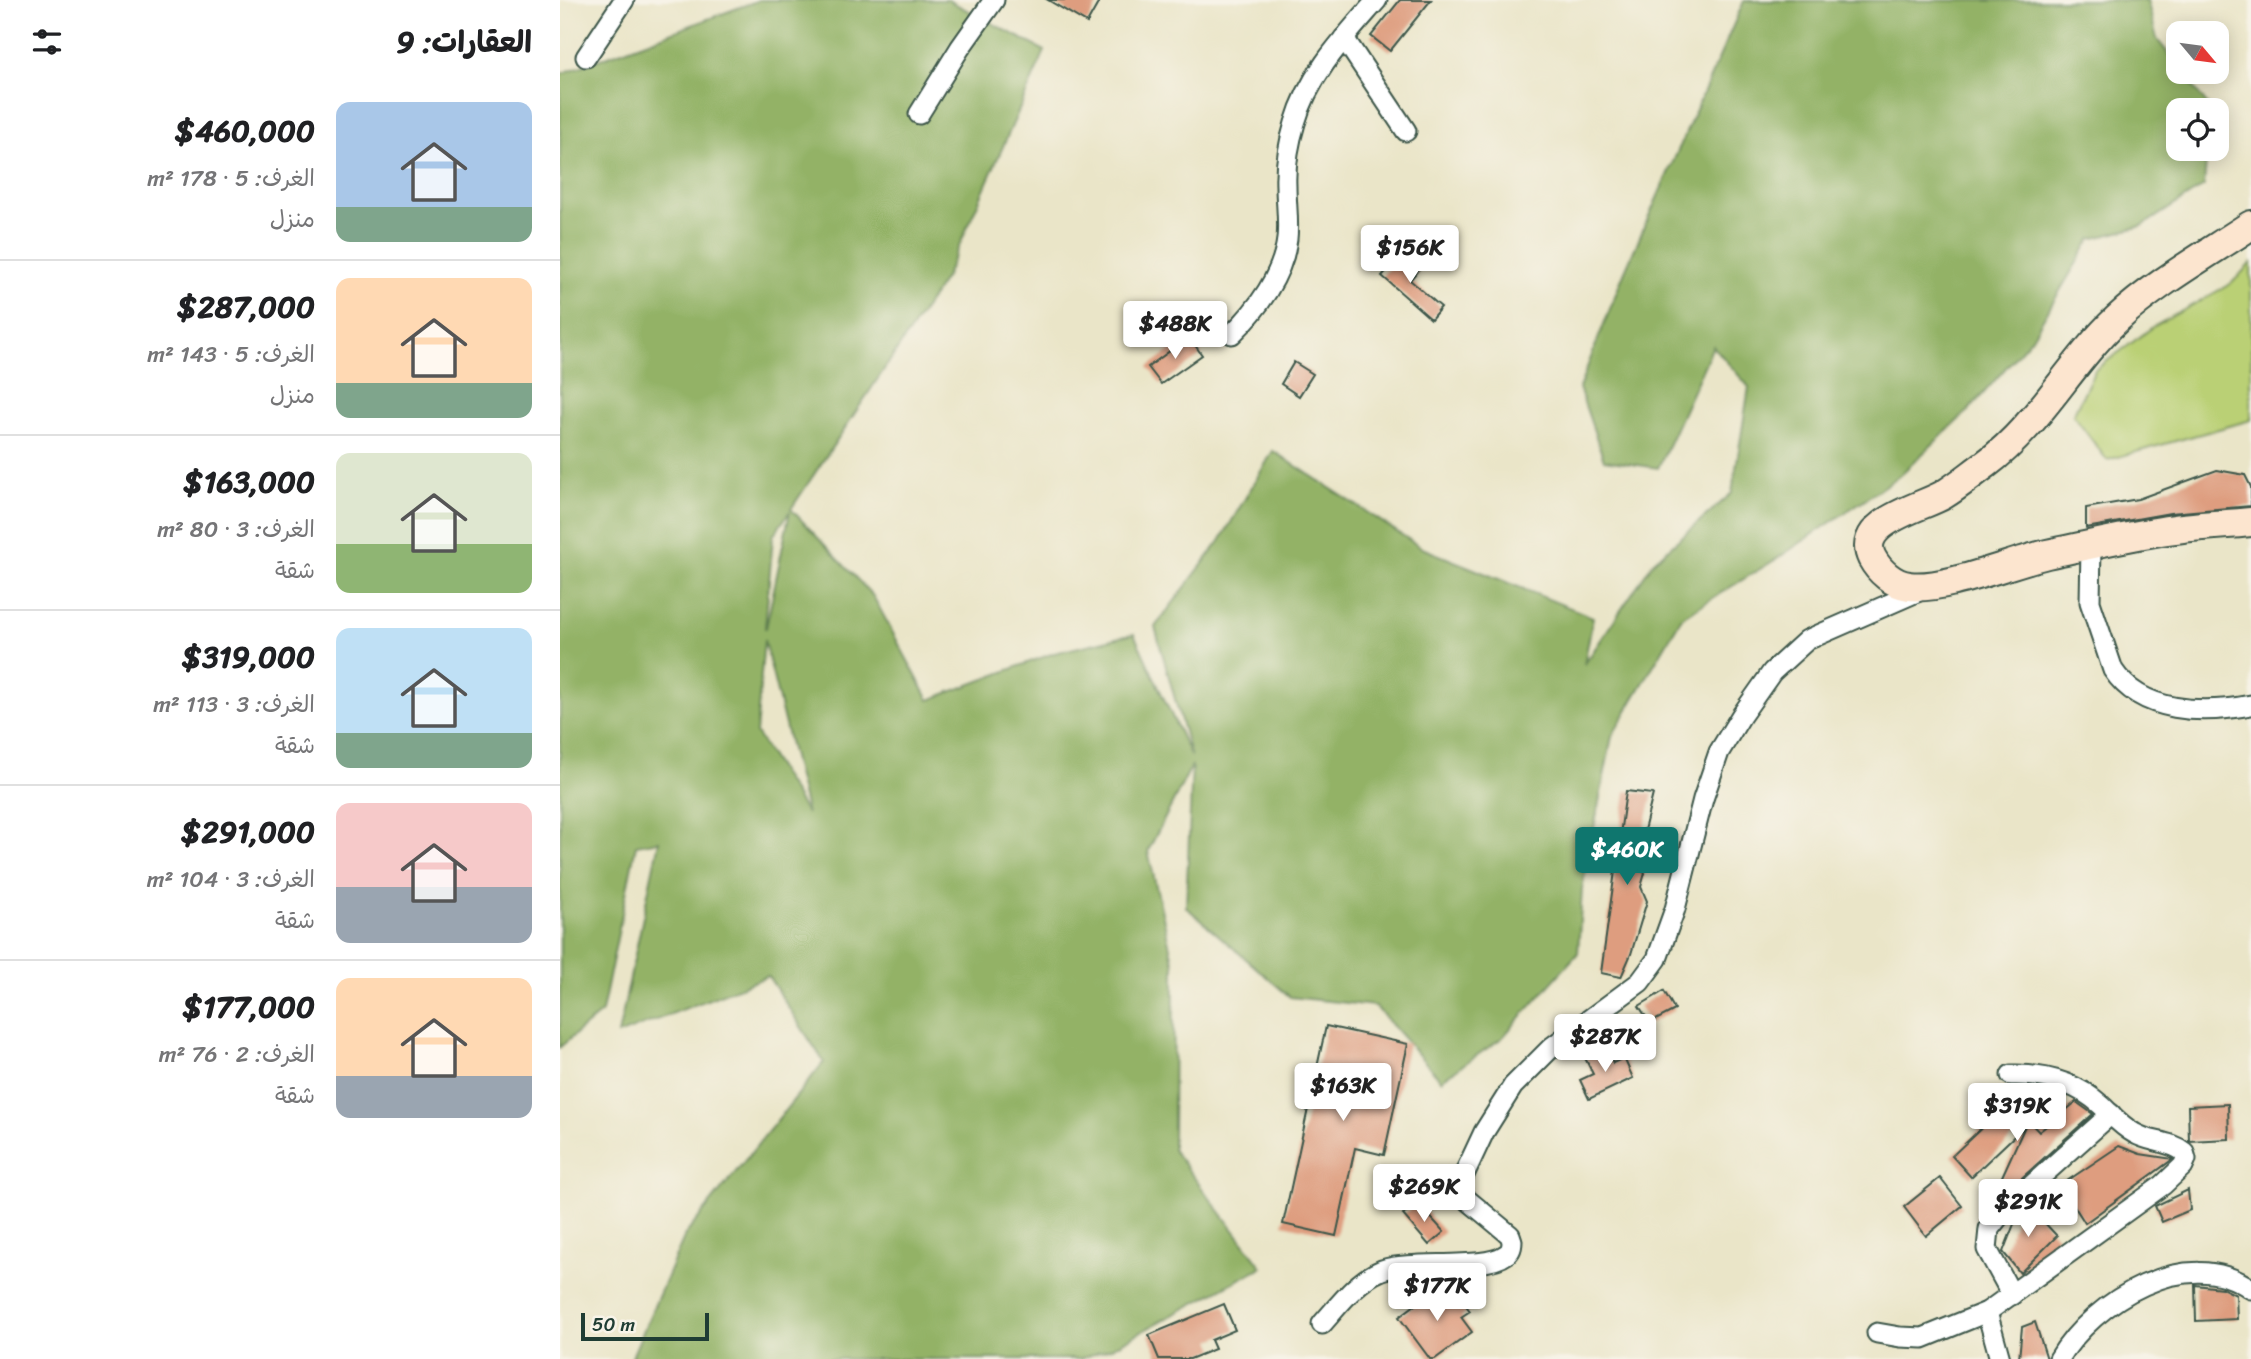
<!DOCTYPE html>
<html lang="ar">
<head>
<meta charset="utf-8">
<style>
	body { margin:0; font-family:Sriracha,"Playpen Sans Arabic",sans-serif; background:#f2f2f2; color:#202124; direction:rtl; height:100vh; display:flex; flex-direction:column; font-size:26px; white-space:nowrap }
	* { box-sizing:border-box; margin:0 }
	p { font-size:23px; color:#757577 }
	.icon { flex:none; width:38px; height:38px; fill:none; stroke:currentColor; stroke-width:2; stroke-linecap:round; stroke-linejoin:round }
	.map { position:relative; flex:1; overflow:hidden; direction:ltr }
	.sheet { display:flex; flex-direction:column; background:#fff; width:560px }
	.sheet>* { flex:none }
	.needle { width:46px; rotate:119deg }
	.tools { position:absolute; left:1606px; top:21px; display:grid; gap:14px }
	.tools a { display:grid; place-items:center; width:63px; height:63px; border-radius:14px; background:#fff; box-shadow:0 4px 18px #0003; font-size:35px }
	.scale { position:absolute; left:21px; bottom:18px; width:128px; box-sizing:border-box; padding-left:7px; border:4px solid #1f3d34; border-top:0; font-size:19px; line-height:24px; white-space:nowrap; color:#1f3d34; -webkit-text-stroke:5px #f7f3e8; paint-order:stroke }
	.price { position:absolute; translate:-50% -60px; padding:0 16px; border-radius:7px; background:#fff; color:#222; font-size:23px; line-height:46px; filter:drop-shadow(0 2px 4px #0008) }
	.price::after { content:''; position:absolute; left:50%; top:42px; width:21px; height:16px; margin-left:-10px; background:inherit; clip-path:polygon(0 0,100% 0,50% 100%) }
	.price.current { background:#0f766e; color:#fff }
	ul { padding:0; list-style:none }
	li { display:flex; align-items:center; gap:21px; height:175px; padding:0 28px }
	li+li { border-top:2px solid #e0e0e0 }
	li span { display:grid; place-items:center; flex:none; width:196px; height:140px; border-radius:14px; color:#555 }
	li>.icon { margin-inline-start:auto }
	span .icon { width:84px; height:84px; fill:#fffc; stroke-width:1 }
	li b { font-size:30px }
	h2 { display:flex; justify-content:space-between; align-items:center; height:84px; padding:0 28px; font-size:30px }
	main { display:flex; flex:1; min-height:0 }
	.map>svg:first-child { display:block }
	.green { fill:#bad074; stroke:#6c8654; stroke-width:2 }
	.forest { fill:#93b266; stroke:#59784d; stroke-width:2; fill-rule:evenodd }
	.building { fill:#de9d7f }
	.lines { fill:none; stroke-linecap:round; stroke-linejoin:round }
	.minor-casing { stroke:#3d564a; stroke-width:23 }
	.secondary-casing { stroke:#3d564a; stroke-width:32 }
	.minor { stroke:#fff; stroke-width:19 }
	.secondary { stroke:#fce5cf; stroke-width:28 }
</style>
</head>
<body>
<main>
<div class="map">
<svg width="1691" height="1359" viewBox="0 0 1691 1359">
	<rect width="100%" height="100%" fill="#f7f3e8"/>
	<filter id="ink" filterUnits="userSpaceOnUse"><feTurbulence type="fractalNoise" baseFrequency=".0143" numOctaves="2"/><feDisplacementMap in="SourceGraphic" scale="14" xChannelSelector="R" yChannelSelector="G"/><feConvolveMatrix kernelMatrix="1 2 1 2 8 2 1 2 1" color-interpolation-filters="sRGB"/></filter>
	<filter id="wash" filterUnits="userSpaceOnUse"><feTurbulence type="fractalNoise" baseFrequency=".00686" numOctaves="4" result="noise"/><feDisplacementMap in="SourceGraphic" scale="28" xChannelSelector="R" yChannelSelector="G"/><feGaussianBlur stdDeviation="1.57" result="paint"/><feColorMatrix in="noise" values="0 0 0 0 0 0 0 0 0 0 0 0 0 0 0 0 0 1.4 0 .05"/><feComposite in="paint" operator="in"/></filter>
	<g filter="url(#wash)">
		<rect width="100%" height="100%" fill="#eae5c8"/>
		<!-- green -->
		<path class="green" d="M 1691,263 L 1691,420 L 1547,460 L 1513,415 L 1535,370 L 1593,327 L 1672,283 Z"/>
		<!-- forest -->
		<path class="forest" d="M 199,0 L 388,0 L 485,51 L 385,278 L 231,509 L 313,596 L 369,700 L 494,653 L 574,634 L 631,757 L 595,627 L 660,541 L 713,451 L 862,548 L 1033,617 L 1024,665 L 1094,561 L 1172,493 L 1189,387 L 1153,346 L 1098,468 L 1044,460 L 1019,388 L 1064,273 L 1184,1 L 1587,0 L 1597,39 L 1619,67 L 1619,72 L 1622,72 L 1650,108 L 1650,110 L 1619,110 L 1619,149 L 1647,149 L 1644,186 L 1582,226 L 1531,239 L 1471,339 L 1409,410 L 1339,476 L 1218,558 L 1122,617 L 1052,736 L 1022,889 L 1018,953 L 942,1038 L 881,1080 L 815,1006 L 730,997 L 626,907 L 632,765 L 588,851 L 614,965 L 613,1150 L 702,1267 L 551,1348 L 520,1359 L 71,1359 L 125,1235 L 264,1062 L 208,976 L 58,1035 L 99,841 L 76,845 L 42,1012 L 0,1047 L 0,74 ZM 230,511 L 206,628 L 205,628 L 213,536 ZM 204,640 L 247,814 L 196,733 Z"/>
		<g id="blocks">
			<!-- building -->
			<g class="building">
				<path d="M 488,0 L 540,0 L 527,23 Z"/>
				<path d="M 840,0 L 871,0 L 830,51 L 811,36 Z"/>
				<path d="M 842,253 L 860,268 L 850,280 L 881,307 L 871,319 L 822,276 Z"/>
				<path d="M 629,337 L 642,355 L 601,384 L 588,367 Z"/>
				<path d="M 734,362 L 753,374 L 739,396 L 721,384 Z"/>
				<path d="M 1657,470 L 1685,475 L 1691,487 L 1691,506 L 1610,513 L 1526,528 L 1526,508 L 1578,499 Z"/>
				<path d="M 1066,791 L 1093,794 L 1075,867 L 1085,873 L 1081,887 L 1087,901 L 1071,954 L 1061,977 L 1041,973 Z"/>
				<path d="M 1104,991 L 1115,1010 L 1090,1023 L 1079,1006 Z"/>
				<path d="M 766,1026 L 848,1044 L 824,1155 L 795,1148 L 776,1236 L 723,1224 Z"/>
				<path d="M 1046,1048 L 1053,1063 L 1064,1058 L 1073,1078 L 1029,1099 L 1020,1080 L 1033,1074 L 1025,1058 Z"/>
				<path d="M 1450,1101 L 1479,1132 L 1516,1102 L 1533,1114 L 1436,1201 L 1425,1214 L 1465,1126 L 1411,1177 L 1392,1156 Z"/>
				<path d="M 1668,1104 L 1669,1139 L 1629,1141 L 1628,1106 Z"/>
				<path d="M 1559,1146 L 1580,1154 L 1613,1159 L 1525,1223 L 1501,1185 Z"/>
				<path d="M 1380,1178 L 1402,1206 L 1366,1236 L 1344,1207 Z"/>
				<path d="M 1628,1190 L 1630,1210 L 1602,1222 L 1595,1206 Z"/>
				<path d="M 858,1203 L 884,1232 L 869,1245 L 843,1215 Z"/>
				<path d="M 1468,1205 L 1497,1236 L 1460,1273 L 1443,1252 L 1458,1214 Z"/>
				<path d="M 1635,1285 L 1662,1288 L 1676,1295 L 1677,1319 L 1636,1321 Z"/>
				<path d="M 879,1287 L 889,1301 L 898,1295 L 910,1311 L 901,1317 L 912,1332 L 875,1359 L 870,1359 L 839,1317 Z"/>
				<path d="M 664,1304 L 675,1330 L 651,1340 L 655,1349 L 630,1359 L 599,1359 L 589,1335 Z"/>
				<path d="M 1475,1322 L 1487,1359 L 1459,1359 L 1462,1327 Z"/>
			</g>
		</g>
	</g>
	<g filter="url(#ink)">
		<use href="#blocks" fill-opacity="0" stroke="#3d564a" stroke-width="2"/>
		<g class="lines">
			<!-- minor casing -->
			<g class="minor-casing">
				<g id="minor">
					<path d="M 784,38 L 846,131"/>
					<path d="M 26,57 L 64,0"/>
					<path d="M 359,114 L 400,48 L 434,0"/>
					<path d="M 672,334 C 697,310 723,275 727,239 C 729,221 726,204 726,186 C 725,165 729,143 735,123 C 749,74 784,38 817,0"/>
					<path d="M 1531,546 L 1530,602 L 1553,670 C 1582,714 1644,714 1691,705"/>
					<path d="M 1452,1295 L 1427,1249 L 1429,1229 L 1444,1210 L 1551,1114"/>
					<path d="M 1427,1312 L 1440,1359"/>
					<path d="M 762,1324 C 779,1305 797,1280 822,1270 C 852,1260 926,1270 945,1255 C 951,1252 952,1247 952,1241 L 950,1235 L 904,1197 L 901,1188 L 902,1179 L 924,1132 L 953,1086 L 992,1047 L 1080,982 L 1097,959 L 1115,909 L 1143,799 L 1159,752 L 1181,716 L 1212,672 L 1247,640 L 1366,588"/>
					<path d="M 1317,1333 L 1340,1337 L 1363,1338 L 1427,1312 L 1603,1185 L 1623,1166 L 1626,1159 L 1624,1152 C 1609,1140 1590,1143 1574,1133 C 1561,1126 1552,1115 1541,1105 C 1515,1082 1485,1074 1451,1075"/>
					<path d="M 1499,1359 C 1533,1301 1628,1243 1691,1289"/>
				</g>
			</g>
			<!-- secondary casing -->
			<g class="secondary-casing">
				<path id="secondary" d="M 1691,225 C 1649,253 1593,285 1557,319 C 1510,363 1478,426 1426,464 C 1412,474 1398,486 1383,495 C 1363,507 1294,522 1312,558 C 1319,571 1333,584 1349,586 C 1382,591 1452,562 1487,554 C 1525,546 1563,537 1601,531 C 1631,526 1661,525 1691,522"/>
			</g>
			<!-- minor -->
			<use href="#minor" class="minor"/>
			<!-- secondary -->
			<use href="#secondary" class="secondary"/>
		</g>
	</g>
</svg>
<div class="tools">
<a><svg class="needle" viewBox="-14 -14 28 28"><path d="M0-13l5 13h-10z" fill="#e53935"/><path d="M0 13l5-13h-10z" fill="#757577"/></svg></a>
<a><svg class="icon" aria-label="locate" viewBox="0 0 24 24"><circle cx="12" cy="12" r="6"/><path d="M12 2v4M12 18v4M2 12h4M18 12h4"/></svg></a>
</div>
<div class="scale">50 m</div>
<b class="price" style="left:850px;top:285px">$156K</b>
<b class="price" style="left:615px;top:361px">$488K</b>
<b class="price current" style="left:1067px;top:887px">$460K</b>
<b class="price" style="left:1045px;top:1074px">$287K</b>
<b class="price" style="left:783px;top:1123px">$163K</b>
<b class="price" style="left:1457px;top:1143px">$319K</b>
<b class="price" style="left:864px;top:1224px">$269K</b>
<b class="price" style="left:1468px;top:1239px">$291K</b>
<b class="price" style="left:877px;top:1323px">$177K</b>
</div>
<section class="sheet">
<h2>العقارات: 9<svg class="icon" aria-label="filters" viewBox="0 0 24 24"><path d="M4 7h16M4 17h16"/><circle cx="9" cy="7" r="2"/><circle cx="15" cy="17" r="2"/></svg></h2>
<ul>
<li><span style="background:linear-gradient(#a9c7e8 75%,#7fa58c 0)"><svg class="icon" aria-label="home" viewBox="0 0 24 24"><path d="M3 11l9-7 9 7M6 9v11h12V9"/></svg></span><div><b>$460,000</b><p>الغرف: 5 · 178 m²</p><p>منزل</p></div></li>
<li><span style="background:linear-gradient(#ffd9b3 75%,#7fa58c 0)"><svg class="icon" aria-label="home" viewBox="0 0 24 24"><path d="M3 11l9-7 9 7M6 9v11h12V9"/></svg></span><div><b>$287,000</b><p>الغرف: 5 · 143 m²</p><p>منزل</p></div></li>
<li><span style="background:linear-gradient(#dfe7d0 65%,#8fb573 0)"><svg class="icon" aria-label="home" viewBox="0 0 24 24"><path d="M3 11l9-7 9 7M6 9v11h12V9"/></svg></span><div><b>$163,000</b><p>الغرف: 3 · 80 m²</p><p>شقة</p></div></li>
<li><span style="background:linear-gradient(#bfe0f5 75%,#7fa58c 0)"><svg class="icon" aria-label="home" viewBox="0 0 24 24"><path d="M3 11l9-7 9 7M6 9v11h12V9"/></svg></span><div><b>$319,000</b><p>الغرف: 3 · 113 m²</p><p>شقة</p></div></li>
<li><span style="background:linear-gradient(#f6c9c9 60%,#9aa5b1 0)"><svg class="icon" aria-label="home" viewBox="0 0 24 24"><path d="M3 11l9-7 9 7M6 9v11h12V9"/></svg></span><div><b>$291,000</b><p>الغرف: 3 · 104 m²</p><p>شقة</p></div></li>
<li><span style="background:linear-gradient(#ffd9b3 70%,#9aa5b1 0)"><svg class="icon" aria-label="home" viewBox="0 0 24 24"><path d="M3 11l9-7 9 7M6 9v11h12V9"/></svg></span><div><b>$177,000</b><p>الغرف: 2 · 76 m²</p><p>شقة</p></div></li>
</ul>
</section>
</main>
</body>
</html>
